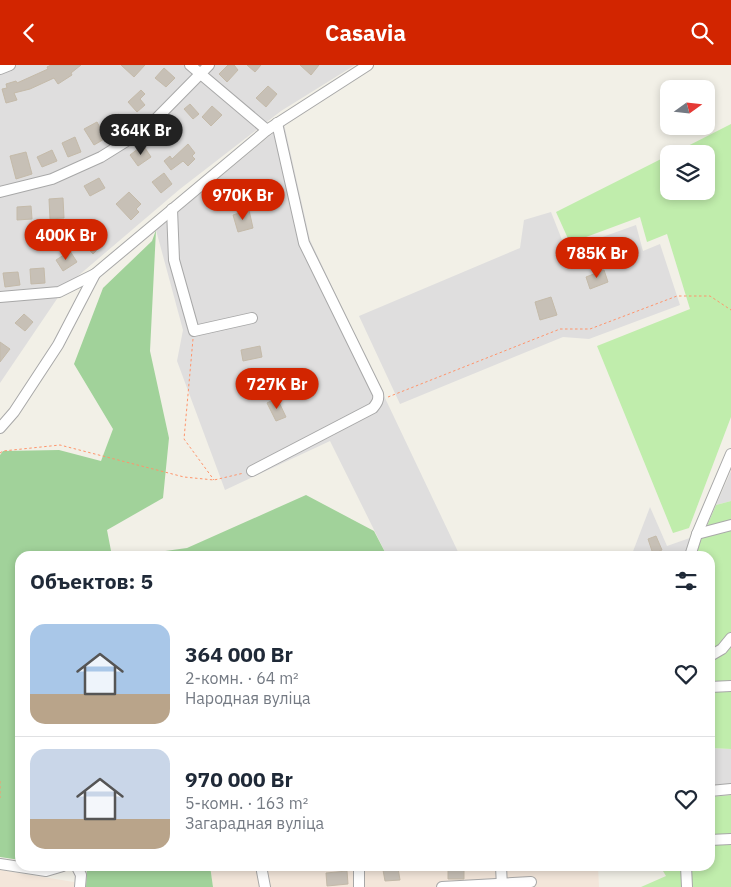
<!DOCTYPE html>
<html lang="ru">
<head>
<meta charset="utf-8">
<style>
	body { margin:0; font-family:"IBM Plex Sans",sans-serif; background:#f6f6f7; color:#1f2937; height:100vh; display:flex; flex-direction:column; font-size:19px; white-space:nowrap }
	* { box-sizing:border-box; margin:0 }
	p { font-size:16px; color:#747a83 }
	.icon { flex:none; width:28px; height:28px; fill:none; stroke:currentColor; stroke-width:2; stroke-linecap:round; stroke-linejoin:round }
	.map { position:relative; flex:1; overflow:hidden }
	.side { position:absolute; left:15px; top:486px; width:700px; height:320px; display:flex; flex-direction:column; background:#fff; border-radius:15px; box-shadow:0 2px 8px #0003 }
	.side>* { flex:none }
	.needle { width:32px; rotate:75deg }
	.tools { position:absolute; left:660px; top:15px; display:grid; gap:10px }
	.tools a { display:grid; place-items:center; width:55px; height:55px; border-radius:10px; background:#fff; box-shadow:0 2px 8px #0003; font-size:25px }
	.price { position:absolute; translate:-50% -42px; padding:0 11px; border-radius:18px; background:#d22500; color:#fff; font-size:16px; line-height:32px; filter:drop-shadow(0 1px 2px #0008) }
	.price::after { content:''; position:absolute; left:50%; top:30px; width:15px; height:11px; margin-left:-8px; background:inherit; clip-path:polygon(0 0,100% 0,50% 100%) }
	.price.active { background:#222; color:#fff }
	ul { padding:0; list-style:none }
	li { display:flex; align-items:center; gap:15px; height:125px; padding:0 15px }
	li+li { border-top:1px solid #e0e1e3 }
	li span { display:grid; place-items:center; flex:none; width:140px; height:100px; border-radius:15px; color:#555 }
	li>.icon { margin-inline-start:auto }
	span .icon { width:60px; height:60px; fill:#fffc; stroke-width:1 }
	li b { font-size:21px }
	h2 { display:flex; justify-content:space-between; align-items:center; height:60px; padding:0 15px; font-size:21px }
	header { display:flex; justify-content:space-between; align-items:center; height:65px; padding:0 15px; background:#d22500; color:#fff; font-size:22px; font-weight:700 }
	.map>svg:first-child { display:block }
	.residential { fill:#dfdede }
	.military { fill:#f3e6da }
	.grass { fill:#c0edac }
	.forest { fill:#a1d29a }
	.building { fill:#c7c0b6; stroke:#c4baa9 }
	.lines { fill:none; stroke-linecap:round; stroke-linejoin:round }
	.minor-casing { stroke:#a8a8a8; stroke-width:12 }
	.path { stroke:#ff946b; stroke-width:1; stroke-dasharray:2.5 2.5; stroke-linecap:butt }
	.minor { stroke:#fff; stroke-width:10 }
</style>
</head>
<body>
<header><svg class="icon" aria-label="back" viewBox="0 0 24 24"><path d="M15 5l-7 7 7 7"/></svg>Casavia<svg class="icon" aria-label="search" viewBox="0 0 24 24"><circle cx="10" cy="10" r="6"/><path d="M15 15l6 6"/></svg></header>
<div class="map">
<svg width="731" height="822" viewBox="0 0 731 822">
	<rect width="100%" height="100%" fill="#f2f0e7"/>
	<!-- residential -->
	<g class="residential">
		<path d="M 0,0 L 355,0 L 281,46 L 180,124 L 65,222 L 0,318 Z"/>
		<path d="M 284,59 L 310,175 L 460,491 L 387,491 L 330,376 L 225,425 L 177,296 L 183,265 L 156,165 Z"/>
		<path d="M 551,147 L 566,185 L 636,160 L 643,186 L 660,179 L 680,240 L 589,274 L 563,272 L 400,339 L 359,251 L 520,183 L 524,155 Z"/>
		<path d="M 731,406 L 731,436 L 716,440 Z"/>
		<path d="M 650,442 L 667,481 L 704,468 L 694,491 L 622,491 L 632,489 Z"/>
		<path d="M 710,683 L 731,684 L 731,730 L 710,732 Z"/>
	</g>
	<!-- military -->
	<g class="military">
		<path d="M 210,801 L 598,801 L 599,822 L 213,822 Z"/>
		<path d="M 0,805 L 74,817 L 74,822 L 0,822 Z"/>
	</g>
	<!-- grass -->
	<g class="grass">
		<path d="M 731,59 L 731,352 L 689,463 L 673,468 L 597,281 L 690,244 L 667,169 L 647,177 L 640,152 L 570,178 L 556,147 L 669,90 L 669,126 L 706,126 L 706,89 L 672,89 Z"/>
		<path d="M 731,436 L 731,684 L 710,683 L 710,491 L 694,491 L 716,440 Z"/>
		<path d="M 731,730 L 731,822 L 690,822 L 689,801 L 710,801 L 710,732 Z"/>
		<path d="M 660,801 L 682,801 L 683,822 L 641,822 L 666,811 Z"/>
	</g>
	<!-- forest -->
	<g class="forest">
		<path d="M 156,165 L 150,286 L 169,373 L 163,433 L 107,465 L 112,491 L 20,491 L 20,795 L 0,792 L 0,390 L 3,386 L 59,385 L 101,396 L 113,364 L 74,299 L 103,223 L 152,176 Z"/>
		<path d="M 306,430 L 374,466 L 387,491 L 129,491 L 187,483 Z"/>
		<path d="M 87,801 L 210,801 L 213,822 L 86,822 Z"/>
	</g>
	<!-- building -->
	<g class="building">
		<path d="M 51,0 L 81,0 L 71,8 L 72,10 L 58,19 L 54,13 L 30,24 L 14,28 L 17,35 L 6,38 L 2,24 L 7,23 L 6,19 L 16,16 L 17,18 L 48,4 L 47,2 Z"/>
		<path d="M 121,0 L 145,0 L 134,12 Z"/>
		<path d="M 228,0 L 234,0 L 238,5 L 227,17 L 219,9 Z"/>
		<path d="M 247,0 L 261,0 L 255,7 Z"/>
		<path d="M 300,0 L 319,0 L 311,10 Z"/>
		<path d="M 164,3 L 175,13 L 166,22 L 155,13 Z"/>
		<path d="M 268,21 L 277,29 L 266,42 L 256,33 Z"/>
		<path d="M 141,25 L 145,29 L 140,34 L 145,40 L 137,47 L 128,37 Z"/>
		<path d="M 190,39 L 199,49 L 193,54 L 184,44 Z"/>
		<path d="M 212,41 L 222,50 L 211,61 L 202,52 Z"/>
		<path d="M 119,49 L 127,61 L 116,68 L 108,56 Z"/>
		<path d="M 97,57 L 106,73 L 94,80 L 84,64 Z"/>
		<path d="M 173,57 L 182,66 L 171,77 L 162,68 Z"/>
		<path d="M 75,72 L 81,87 L 68,92 L 62,78 Z"/>
		<path d="M 188,79 L 195,88 L 192,91 L 195,94 L 188,101 L 183,96 L 171,105 L 164,96 L 170,91 L 172,94 Z"/>
		<path d="M 143,80 L 151,92 L 138,101 L 130,90 Z"/>
		<path d="M 52,85 L 57,96 L 42,102 L 37,92 Z"/>
		<path d="M 26,87 L 32,109 L 16,114 L 10,91 Z"/>
		<path d="M 164,108 L 172,119 L 161,128 L 152,117 Z"/>
		<path d="M 99,113 L 105,123 L 90,131 L 84,121 Z"/>
		<path d="M 129,127 L 141,139 L 136,144 L 139,147 L 131,155 L 116,139 Z"/>
		<path d="M 63,133 L 64,153 L 50,154 L 49,134 Z"/>
		<path d="M 31,141 L 32,154 L 17,155 L 17,142 Z"/>
		<path d="M 249,145 L 253,163 L 238,167 L 233,150 Z"/>
		<path d="M 95,166 L 106,176 L 93,189 L 83,178 Z"/>
		<path d="M 70,186 L 77,197 L 63,206 L 56,195 Z"/>
		<path d="M 44,203 L 45,218 L 31,219 L 30,204 Z"/>
		<path d="M 604,205 L 608,217 L 590,224 L 586,212 Z"/>
		<path d="M 18,207 L 20,220 L 5,222 L 3,208 Z"/>
		<path d="M 551,232 L 557,250 L 540,255 L 535,237 Z"/>
		<path d="M 24,249 L 33,257 L 25,266 L 15,258 Z"/>
		<path d="M 0,277 L 10,284 L 0,297 Z"/>
		<path d="M 260,281 L 262,292 L 243,296 L 241,285 Z"/>
		<path d="M 277,333 L 286,352 L 276,356 L 267,338 Z"/>
		<path d="M 656,471 L 662,485 L 653,489 L 648,474 Z"/>
		<path d="M 464,801 L 464,814 L 448,814 L 448,802 Z"/>
		<path d="M 398,803 L 400,815 L 385,816 L 383,805 Z"/>
		<path d="M 347,806 L 348,819 L 327,821 L 326,808 Z"/>
	</g>
	<g class="lines">
		<!-- minor casing -->
		<g class="minor-casing">
			<g id="minor">
				<path d="M 190,0 L 267,65"/>
				<path d="M 0,4 L 10,0"/>
				<path d="M 0,127 L 52,114 L 101,92 L 146,64 L 209,0"/>
				<path d="M 172,144 L 174,195 L 194,266 L 252,253"/>
				<path d="M 0,232 L 59,227 L 95,209"/>
				<path d="M 0,363 L 14,347 L 58,280 L 95,209 L 267,65 L 368,0"/>
				<path d="M 252,406 L 373,343 C 377,338 379,335 378,329 L 304,178 L 277,58"/>
				<path d="M 697,469 L 731,460"/>
				<path d="M 690,491 L 697,469 L 731,389"/>
				<path d="M 710,591 L 722,584 L 731,573"/>
				<path d="M 710,622 L 731,621"/>
				<path d="M 710,726 L 731,724"/>
				<path d="M 710,775 L 731,774"/>
				<path d="M 0,799 L 46,806 L 63,801"/>
				<path d="M 75,801 L 77,802 L 81,810 L 80,822"/>
				<path d="M 261,801 L 265,822"/>
				<path d="M 501,801 L 502,822"/>
				<path d="M 686,801 L 687,822"/>
				<path d="M 359,822 L 359,801"/>
				<path d="M 442,822 L 531,817"/>
			</g>
		</g>
		<!-- path -->
		<g class="path">
			<path d="M 193,274 L 184,374 L 214,415"/>
			<path d="M 388,332 L 560,264 L 590,264 L 677,231 L 710,231 L 731,245"/>
			<path d="M 0,388 L 3,386 L 60,380 L 184,412 L 214,415 L 244,408"/>
			<path d="M 0,716 L 0,733"/>
		</g>
		<!-- minor -->
		<use href="#minor" class="minor"/>
	</g>
</svg>
<div class="tools">
<a><svg class="needle" viewBox="-14 -14 28 28"><path d="M0-13l5 13h-10z" fill="#e53935"/><path d="M0 13l5-13h-10z" fill="#747a83"/></svg></a>
<a><svg class="icon" aria-label="layers" viewBox="0 0 24 24"><path d="M12 4l9 5-9 5-9-5zM3 14l9 5 9-5"/></svg></a>
</div>
<b class="price active" style="left:141px;top:91px">364K Br</b>
<b class="price" style="left:243px;top:156px">970K Br</b>
<b class="price" style="left:66px;top:196px">400K Br</b>
<b class="price" style="left:597px;top:214px">785K Br</b>
<b class="price" style="left:277px;top:345px">727K Br</b>
<section class="side">
<h2>Объектов: 5<svg class="icon" aria-label="filters" viewBox="0 0 24 24"><path d="M4 7h16M4 17h16"/><circle cx="9" cy="7" r="2"/><circle cx="15" cy="17" r="2"/></svg></h2>
<ul>
<li><span style="background:linear-gradient(#a9c7e8 70%,#b9a48a 0)"><svg class="icon" aria-label="home" viewBox="0 0 24 24"><path d="M3 11l9-7 9 7M6 9v11h12V9"/></svg></span><div><b>364 000 Br</b><p>2-комн. · 64 m²</p><p>Народная вуліца</p></div><svg class="icon" aria-label="heart" viewBox="0 0 24 24"><path d="M12 20l-8-8c-3-5 5-10 8-4 3-6 11-1 8 4z"/></svg></li>
<li><span style="background:linear-gradient(#c9d6e8 70%,#b9a48a 0)"><svg class="icon" aria-label="home" viewBox="0 0 24 24"><path d="M3 11l9-7 9 7M6 9v11h12V9"/></svg></span><div><b>970 000 Br</b><p>5-комн. · 163 m²</p><p>Загарадная вуліца</p></div><svg class="icon" aria-label="heart" viewBox="0 0 24 24"><path d="M12 20l-8-8c-3-5 5-10 8-4 3-6 11-1 8 4z"/></svg></li>
</ul>
</section>
</div>
</body>
</html>
